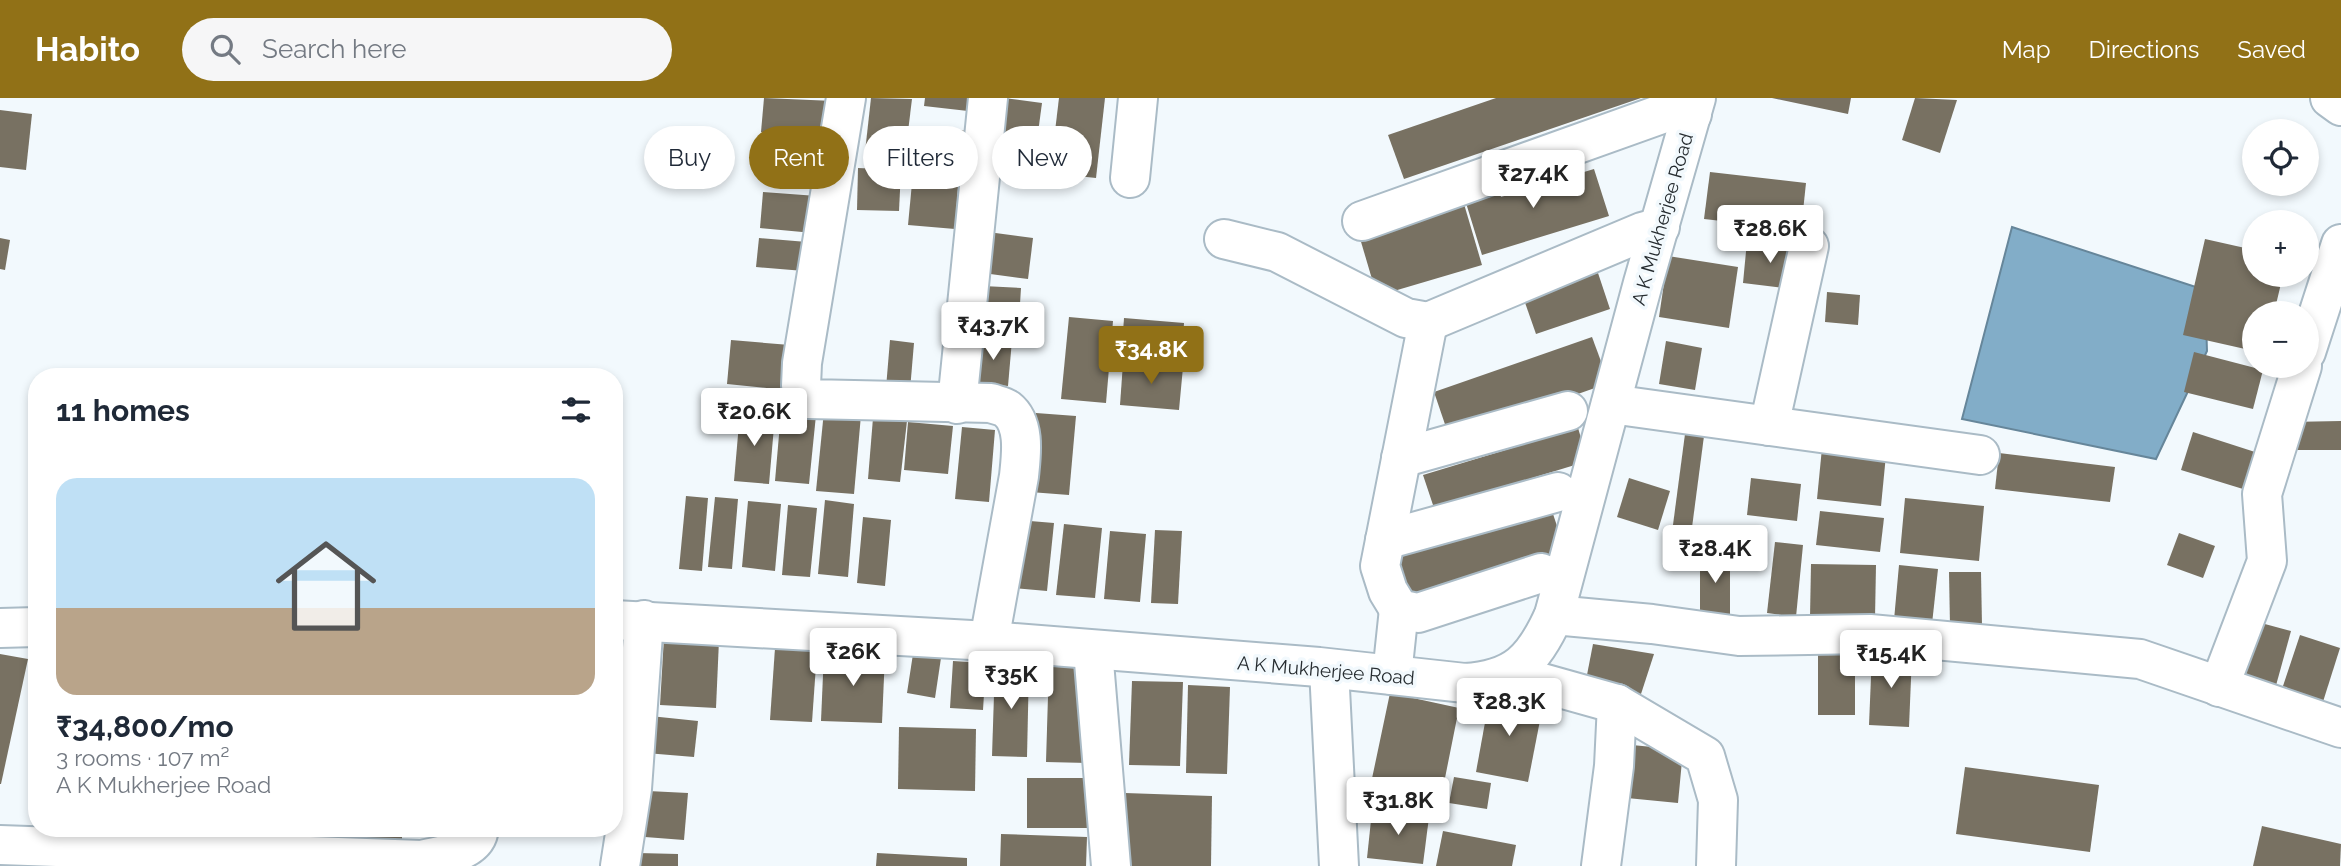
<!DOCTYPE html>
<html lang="en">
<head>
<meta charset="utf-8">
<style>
	body { margin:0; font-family:Raleway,sans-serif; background:#f6f6f7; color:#1f2937; height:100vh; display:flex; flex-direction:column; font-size:26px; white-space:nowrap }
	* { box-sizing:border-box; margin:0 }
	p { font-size:23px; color:#747a83 }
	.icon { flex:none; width:38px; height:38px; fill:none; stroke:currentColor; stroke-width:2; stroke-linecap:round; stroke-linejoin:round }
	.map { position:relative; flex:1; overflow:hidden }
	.side { position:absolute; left:28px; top:270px; width:595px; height:469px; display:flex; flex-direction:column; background:#fff; border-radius:28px; box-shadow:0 4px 10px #0003 }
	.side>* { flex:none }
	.guide { position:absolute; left:644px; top:28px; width:665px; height:63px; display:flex; gap:14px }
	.fabs { position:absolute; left:2242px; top:21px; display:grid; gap:14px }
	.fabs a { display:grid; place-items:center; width:77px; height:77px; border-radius:50%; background:#fff; box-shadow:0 4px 10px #0003; font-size:35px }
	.price { position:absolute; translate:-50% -60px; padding:0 16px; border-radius:7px; background:#fff; color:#222; font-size:23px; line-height:46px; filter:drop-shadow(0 2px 4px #0008) }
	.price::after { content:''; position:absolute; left:50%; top:42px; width:21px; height:16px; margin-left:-10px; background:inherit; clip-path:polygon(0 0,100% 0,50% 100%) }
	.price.on { background:#917117; color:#fff }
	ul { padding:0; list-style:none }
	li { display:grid; align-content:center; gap:14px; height:371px; padding:0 28px }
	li+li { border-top:2px solid #e0e1e3 }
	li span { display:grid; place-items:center; height:217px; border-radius:21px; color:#555 }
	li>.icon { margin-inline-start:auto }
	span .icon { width:126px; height:126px; fill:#fffc; stroke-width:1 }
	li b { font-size:30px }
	h2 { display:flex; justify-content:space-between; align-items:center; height:84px; padding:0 28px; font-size:30px }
	.pill { padding:0 24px; border-radius:32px; background:#fff; box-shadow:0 4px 10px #0003; font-size:24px; line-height:63px }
	.pill.on { background:#917117; color:#fff }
	header { display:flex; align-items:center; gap:42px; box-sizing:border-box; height:98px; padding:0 35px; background:#917117; color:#fff }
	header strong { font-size:33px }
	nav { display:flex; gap:38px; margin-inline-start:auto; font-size:24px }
	.search { width:490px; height:63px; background:#f6f6f7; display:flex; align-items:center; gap:18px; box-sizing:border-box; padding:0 24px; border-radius:38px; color:#747a83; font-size:26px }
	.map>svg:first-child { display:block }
	.water { fill:#82adc8; stroke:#66869a; stroke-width:2 }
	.building { fill:#787162 }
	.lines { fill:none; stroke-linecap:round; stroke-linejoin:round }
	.minor-casing { stroke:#aabbc6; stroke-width:42 }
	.minor { stroke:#fff; stroke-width:38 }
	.labels { text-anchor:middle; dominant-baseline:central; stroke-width:7; stroke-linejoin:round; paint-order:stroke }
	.street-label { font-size:19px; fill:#262c30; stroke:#f2f9fd }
</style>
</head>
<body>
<header>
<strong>Habito</strong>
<div class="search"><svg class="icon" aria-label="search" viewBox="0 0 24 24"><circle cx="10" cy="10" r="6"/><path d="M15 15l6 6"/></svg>Search here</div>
<nav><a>Map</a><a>Directions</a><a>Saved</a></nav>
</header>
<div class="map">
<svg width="2341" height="768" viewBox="0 0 2341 768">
	<rect width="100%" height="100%" fill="#f2f9fd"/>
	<!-- water -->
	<path class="water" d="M 2012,129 L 2205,192 L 2207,253 L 2156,361 L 1962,321 Z"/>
	<!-- building -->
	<g class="building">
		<path d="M 764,0 L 834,3 L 831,39 L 761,34 Z"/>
		<path d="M 871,0 L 912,1 L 905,58 L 865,54 Z"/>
		<path d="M 925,0 L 970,0 L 968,13 L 924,8 Z"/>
		<path d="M 1004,0 L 1042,5 L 1035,57 L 991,51 Z"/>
		<path d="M 1059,0 L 1105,0 L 1096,80 L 1050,75 Z"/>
		<path d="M 1496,0 L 1641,0 L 1404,81 L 1388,37 Z"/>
		<path d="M 1772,0 L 1851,0 L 1848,16 Z"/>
		<path d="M 1915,0 L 1957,2 L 1940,55 L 1902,42 Z"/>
		<path d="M 0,12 L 32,16 L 26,72 L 0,69 Z"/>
		<path d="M 921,28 L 967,33 L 960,81 L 914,75 Z"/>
		<path d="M 858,70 L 901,72 L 899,113 L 857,112 Z"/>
		<path d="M 1594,71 L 1609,118 L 1482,157 L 1462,92 L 1496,81 L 1501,99 Z"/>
		<path d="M 1710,74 L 1806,85 L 1801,132 L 1704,121 Z"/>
		<path d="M 912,85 L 958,89 L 955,131 L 908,127 Z"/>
		<path d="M 763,94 L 817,98 L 813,135 L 760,130 Z"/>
		<path d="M 1464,106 L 1482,167 L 1377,198 L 1359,137 Z"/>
		<path d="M 988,134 L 1033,140 L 1028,181 L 983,175 Z"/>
		<path d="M 0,140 L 10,142 L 5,172 L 0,171 Z"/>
		<path d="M 759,140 L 807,144 L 804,173 L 756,169 Z"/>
		<path d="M 2205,141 L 2254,152 L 2254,177 L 2283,177 L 2274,215 L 2254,215 L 2254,253 L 2183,237 Z"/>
		<path d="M 1747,143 L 1797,149 L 1793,191 L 1743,185 Z"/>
		<path d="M 1668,158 L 1738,169 L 1729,230 L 1659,219 Z"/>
		<path d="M 1598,175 L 1610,211 L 1536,236 L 1523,199 Z"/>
		<path d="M 983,188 L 1021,190 L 1019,223 L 981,220 Z"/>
		<path d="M 1827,194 L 1860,197 L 1858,227 L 1825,224 Z"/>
		<path d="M 1069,219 L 1113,223 L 1106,305 L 1061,301 Z"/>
		<path d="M 1124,220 L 1184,225 L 1182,254 L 1122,249 Z"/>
		<path d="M 977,239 L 1012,242 L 1008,288 L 973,285 Z"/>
		<path d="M 1592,239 L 1609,285 L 1450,341 L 1434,294 Z"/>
		<path d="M 731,242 L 790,247 L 786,292 L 727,286 Z"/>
		<path d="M 890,242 L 914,245 L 910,292 L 886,290 Z"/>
		<path d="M 1666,243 L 1702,250 L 1695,292 L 1659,286 Z"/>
		<path d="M 2194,254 L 2263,272 L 2253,311 L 2184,294 Z"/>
		<path d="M 1123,265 L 1183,269 L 1179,312 L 1120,307 Z"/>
		<path d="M 824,313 L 861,317 L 854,396 L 816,393 Z"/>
		<path d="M 740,314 L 775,317 L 769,386 L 734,383 Z"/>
		<path d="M 781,314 L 816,317 L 809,386 L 775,383 Z"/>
		<path d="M 1036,315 L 1076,318 L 1069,397 L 1030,394 Z"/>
		<path d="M 873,320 L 907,323 L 900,384 L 868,381 Z"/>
		<path d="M 2341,323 L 2341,352 L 2289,352 L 2289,324 Z"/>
		<path d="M 908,324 L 953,328 L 948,376 L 904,372 Z"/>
		<path d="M 962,329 L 995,332 L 989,404 L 955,401 Z"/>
		<path d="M 1578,330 L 1588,363 L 1434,410 L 1423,377 Z"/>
		<path d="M 2193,334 L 2255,354 L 2243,391 L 2181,372 Z"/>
		<path d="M 1685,336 L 1704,338 L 1688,460 L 1669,457 Z"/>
		<path d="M 1822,350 L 1886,357 L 1881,408 L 1817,401 Z"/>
		<path d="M 1999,355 L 2115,369 L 2110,404 L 1995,391 Z"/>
		<path d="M 1629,380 L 1670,393 L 1658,432 L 1617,419 Z"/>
		<path d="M 1751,380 L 1801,386 L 1797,423 L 1747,417 Z"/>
		<path d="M 686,398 L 708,400 L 702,473 L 679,471 Z"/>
		<path d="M 715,399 L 738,401 L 732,471 L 708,469 Z"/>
		<path d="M 1905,400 L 1984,408 L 1979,463 L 1900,455 Z"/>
		<path d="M 825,402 L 854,406 L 848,479 L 818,476 Z"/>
		<path d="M 748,403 L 781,406 L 775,473 L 742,469 Z"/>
		<path d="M 1549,404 L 1565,452 L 1411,504 L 1395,456 Z"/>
		<path d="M 788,407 L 817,410 L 810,479 L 782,477 Z"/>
		<path d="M 1820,413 L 1884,420 L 1880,454 L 1816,447 Z"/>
		<path d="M 863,419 L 891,422 L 885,488 L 857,485 Z"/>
		<path d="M 1018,422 L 1054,425 L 1047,493 L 1012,490 Z"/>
		<path d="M 1064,426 L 1102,430 L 1095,500 L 1056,497 Z"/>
		<path d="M 1155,432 L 1182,433 L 1178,506 L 1151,505 Z"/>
		<path d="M 1110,433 L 1146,436 L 1140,504 L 1104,501 Z"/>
		<path d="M 2179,435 L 2215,448 L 2203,480 L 2167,467 Z"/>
		<path d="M 1775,444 L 1803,447 L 1796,519 L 1767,515 Z"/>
		<rect x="1700" y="451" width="30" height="72"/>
		<path d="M 1811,466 L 1876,467 L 1875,520 L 1810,519 Z"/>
		<path d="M 1899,467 L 1938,471 L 1932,526 L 1894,522 Z"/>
		<path d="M 1949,474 L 1981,474 L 1982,528 L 1950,528 Z"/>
		<path d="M 2250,522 L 2291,533 L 2275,591 L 2234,580 Z"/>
		<path d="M 2300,537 L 2340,550 L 2321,610 L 2280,597 Z"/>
		<path d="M 664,539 L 719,542 L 716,610 L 660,607 Z"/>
		<path d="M 1593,546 L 1654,556 L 1641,596 L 1586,582 Z"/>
		<path d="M 775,550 L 817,553 L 812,624 L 770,622 Z"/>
		<path d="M 614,552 L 619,552 L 618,591 L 614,591 Z"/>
		<path d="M 824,554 L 885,556 L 882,625 L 821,623 Z"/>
		<rect x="1818" y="555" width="37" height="62"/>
		<path d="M 1872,555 L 1912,557 L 1909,629 L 1869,627 Z"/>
		<path d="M 0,556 L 28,561 L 1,686 L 0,686 Z"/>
		<path d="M 913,556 L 941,560 L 935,600 L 907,595 Z"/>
		<path d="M 953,563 L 986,565 L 983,612 L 950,610 Z"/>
		<path d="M 1049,565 L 1091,566 L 1088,665 L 1046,664 Z"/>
		<path d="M 995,566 L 1029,568 L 1027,659 L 992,658 Z"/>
		<path d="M 1132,583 L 1183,584 L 1180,668 L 1129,667 Z"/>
		<path d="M 1188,587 L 1230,589 L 1227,676 L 1186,675 Z"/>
		<path d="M 1390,595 L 1459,610 L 1439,710 L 1404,702 L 1406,698 L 1370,690 Z"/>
		<path d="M 1490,597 L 1543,607 L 1528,684 L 1476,674 Z"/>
		<path d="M 650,618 L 698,623 L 694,659 L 646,655 Z"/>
		<path d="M 899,629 L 976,631 L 975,693 L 898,691 Z"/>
		<path d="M 33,635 L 37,635 L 37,667 L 32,667 Z"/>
		<path d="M 1632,647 L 1683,652 L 1678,705 L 1627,700 Z"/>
		<path d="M 1965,669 L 2099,687 L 2090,754 L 1956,736 Z"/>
		<path d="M 1454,679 L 1491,685 L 1487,711 L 1449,705 Z"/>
		<rect x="1027" y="680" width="69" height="50"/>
		<path d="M 648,693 L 688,695 L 684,742 L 645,739 Z"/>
		<path d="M 1125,695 L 1212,698 L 1211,768 L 1123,768 Z"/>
		<path d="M 1372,713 L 1429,719 L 1423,766 L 1367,760 Z"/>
		<path d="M 2262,728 L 2341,746 L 2340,768 L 2253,768 Z"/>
		<rect x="238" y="730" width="23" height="20"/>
		<path d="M 362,730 L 402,730 L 402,747 L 361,746 Z"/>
		<path d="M 416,730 L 464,730 L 464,734 L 416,733 Z"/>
		<path d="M 550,730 L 616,730 L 615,737 L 550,735 Z"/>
		<path d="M 1443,733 L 1516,747 L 1512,768 L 1436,768 Z"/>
		<path d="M 1001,736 L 1087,739 L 1086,768 L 1000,768 Z"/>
		<path d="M 638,755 L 678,756 L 678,768 L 638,768 Z"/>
		<path d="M 877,755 L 967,760 L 967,768 L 876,768 Z"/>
	</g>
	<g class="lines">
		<!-- minor casing -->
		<g class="minor-casing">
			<g id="minor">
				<path d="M 846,0 L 802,265 L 801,288 L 808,301 L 991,305 C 996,307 1003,308 1007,311 C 1026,326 1021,358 1019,378 L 989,543"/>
				<path d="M 2330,0 L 2341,8"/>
				<path d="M 1130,80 L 1138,0"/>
				<path d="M 1362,123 L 1667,14 L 1692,16"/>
				<path d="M 1224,141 L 1277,154 L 1406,220 L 1428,224 L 1642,134 L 1660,129"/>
				<path d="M 1428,224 L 1380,468 L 1388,493 L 1399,511 L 1418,515 L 1541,475"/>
				<path d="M 2306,254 L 2341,146"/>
				<path d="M 957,306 L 988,0"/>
				<path d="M 1611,306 L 1980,357"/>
				<path d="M 1769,328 L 1809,148"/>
				<path d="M 1401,360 L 1568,313"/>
				<path d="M 1385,442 L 1558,394"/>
				<path d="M 1554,517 L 1652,526 L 1739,538 L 1870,536 L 2140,561 L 2341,630"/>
				<path d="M 614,522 L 989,543 L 1319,569 L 1465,585 C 1515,582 1534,562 1554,517 L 1643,185 L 1696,0"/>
				<path d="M 0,530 L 37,529"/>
				<path d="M 1093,552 L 1111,768"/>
				<path d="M 1329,571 L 1339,768"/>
				<path d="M 1510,576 L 1617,606 L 1705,658 L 1718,702 L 1716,768"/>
				<path d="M 1392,577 L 1399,511"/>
				<path d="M 2219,589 L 2267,463 L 2262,396 L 2302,268"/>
				<path d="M 0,747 L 422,762 C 441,757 477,755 479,730"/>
				<path d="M 620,768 L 632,691 L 644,522"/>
				<path d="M 1601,768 L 1614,668 L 1617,606"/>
			</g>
		</g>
		<!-- minor -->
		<use href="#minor" class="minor"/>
	</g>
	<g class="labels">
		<!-- street labels -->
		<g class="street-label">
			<text transform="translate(1662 121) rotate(-74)">A K Mukherjee Road</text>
			<text transform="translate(1326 572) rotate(5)">A K Mukherjee Road</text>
		</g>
	</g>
</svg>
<div class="fabs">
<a><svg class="icon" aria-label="locate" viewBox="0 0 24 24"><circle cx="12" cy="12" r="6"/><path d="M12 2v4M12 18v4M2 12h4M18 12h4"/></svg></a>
<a>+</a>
<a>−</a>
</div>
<b class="price" style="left:1533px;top:112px">₹27.4K</b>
<b class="price" style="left:1770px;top:167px">₹28.6K</b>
<b class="price" style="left:993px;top:264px">₹43.7K</b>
<b class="price on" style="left:1151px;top:288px">₹34.8K</b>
<b class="price" style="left:754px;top:350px">₹20.6K</b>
<b class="price" style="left:1715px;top:487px">₹28.4K</b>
<b class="price" style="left:853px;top:590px">₹26K</b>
<b class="price" style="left:1891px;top:592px">₹15.4K</b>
<b class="price" style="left:1011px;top:613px">₹35K</b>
<b class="price" style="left:1509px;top:640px">₹28.3K</b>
<b class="price" style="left:1398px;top:739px">₹31.8K</b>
<div class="guide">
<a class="pill">Buy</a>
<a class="pill on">Rent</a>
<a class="pill">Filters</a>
<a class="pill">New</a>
</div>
<section class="side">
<h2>11 homes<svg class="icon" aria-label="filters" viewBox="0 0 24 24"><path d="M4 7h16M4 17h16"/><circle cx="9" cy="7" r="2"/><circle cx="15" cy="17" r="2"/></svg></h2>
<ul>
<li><span style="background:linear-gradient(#bfe0f5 60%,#b9a48a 0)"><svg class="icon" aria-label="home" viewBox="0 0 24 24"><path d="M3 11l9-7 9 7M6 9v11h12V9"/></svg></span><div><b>₹34,800/mo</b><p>3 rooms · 107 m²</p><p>A K Mukherjee Road</p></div></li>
</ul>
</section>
</div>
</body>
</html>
